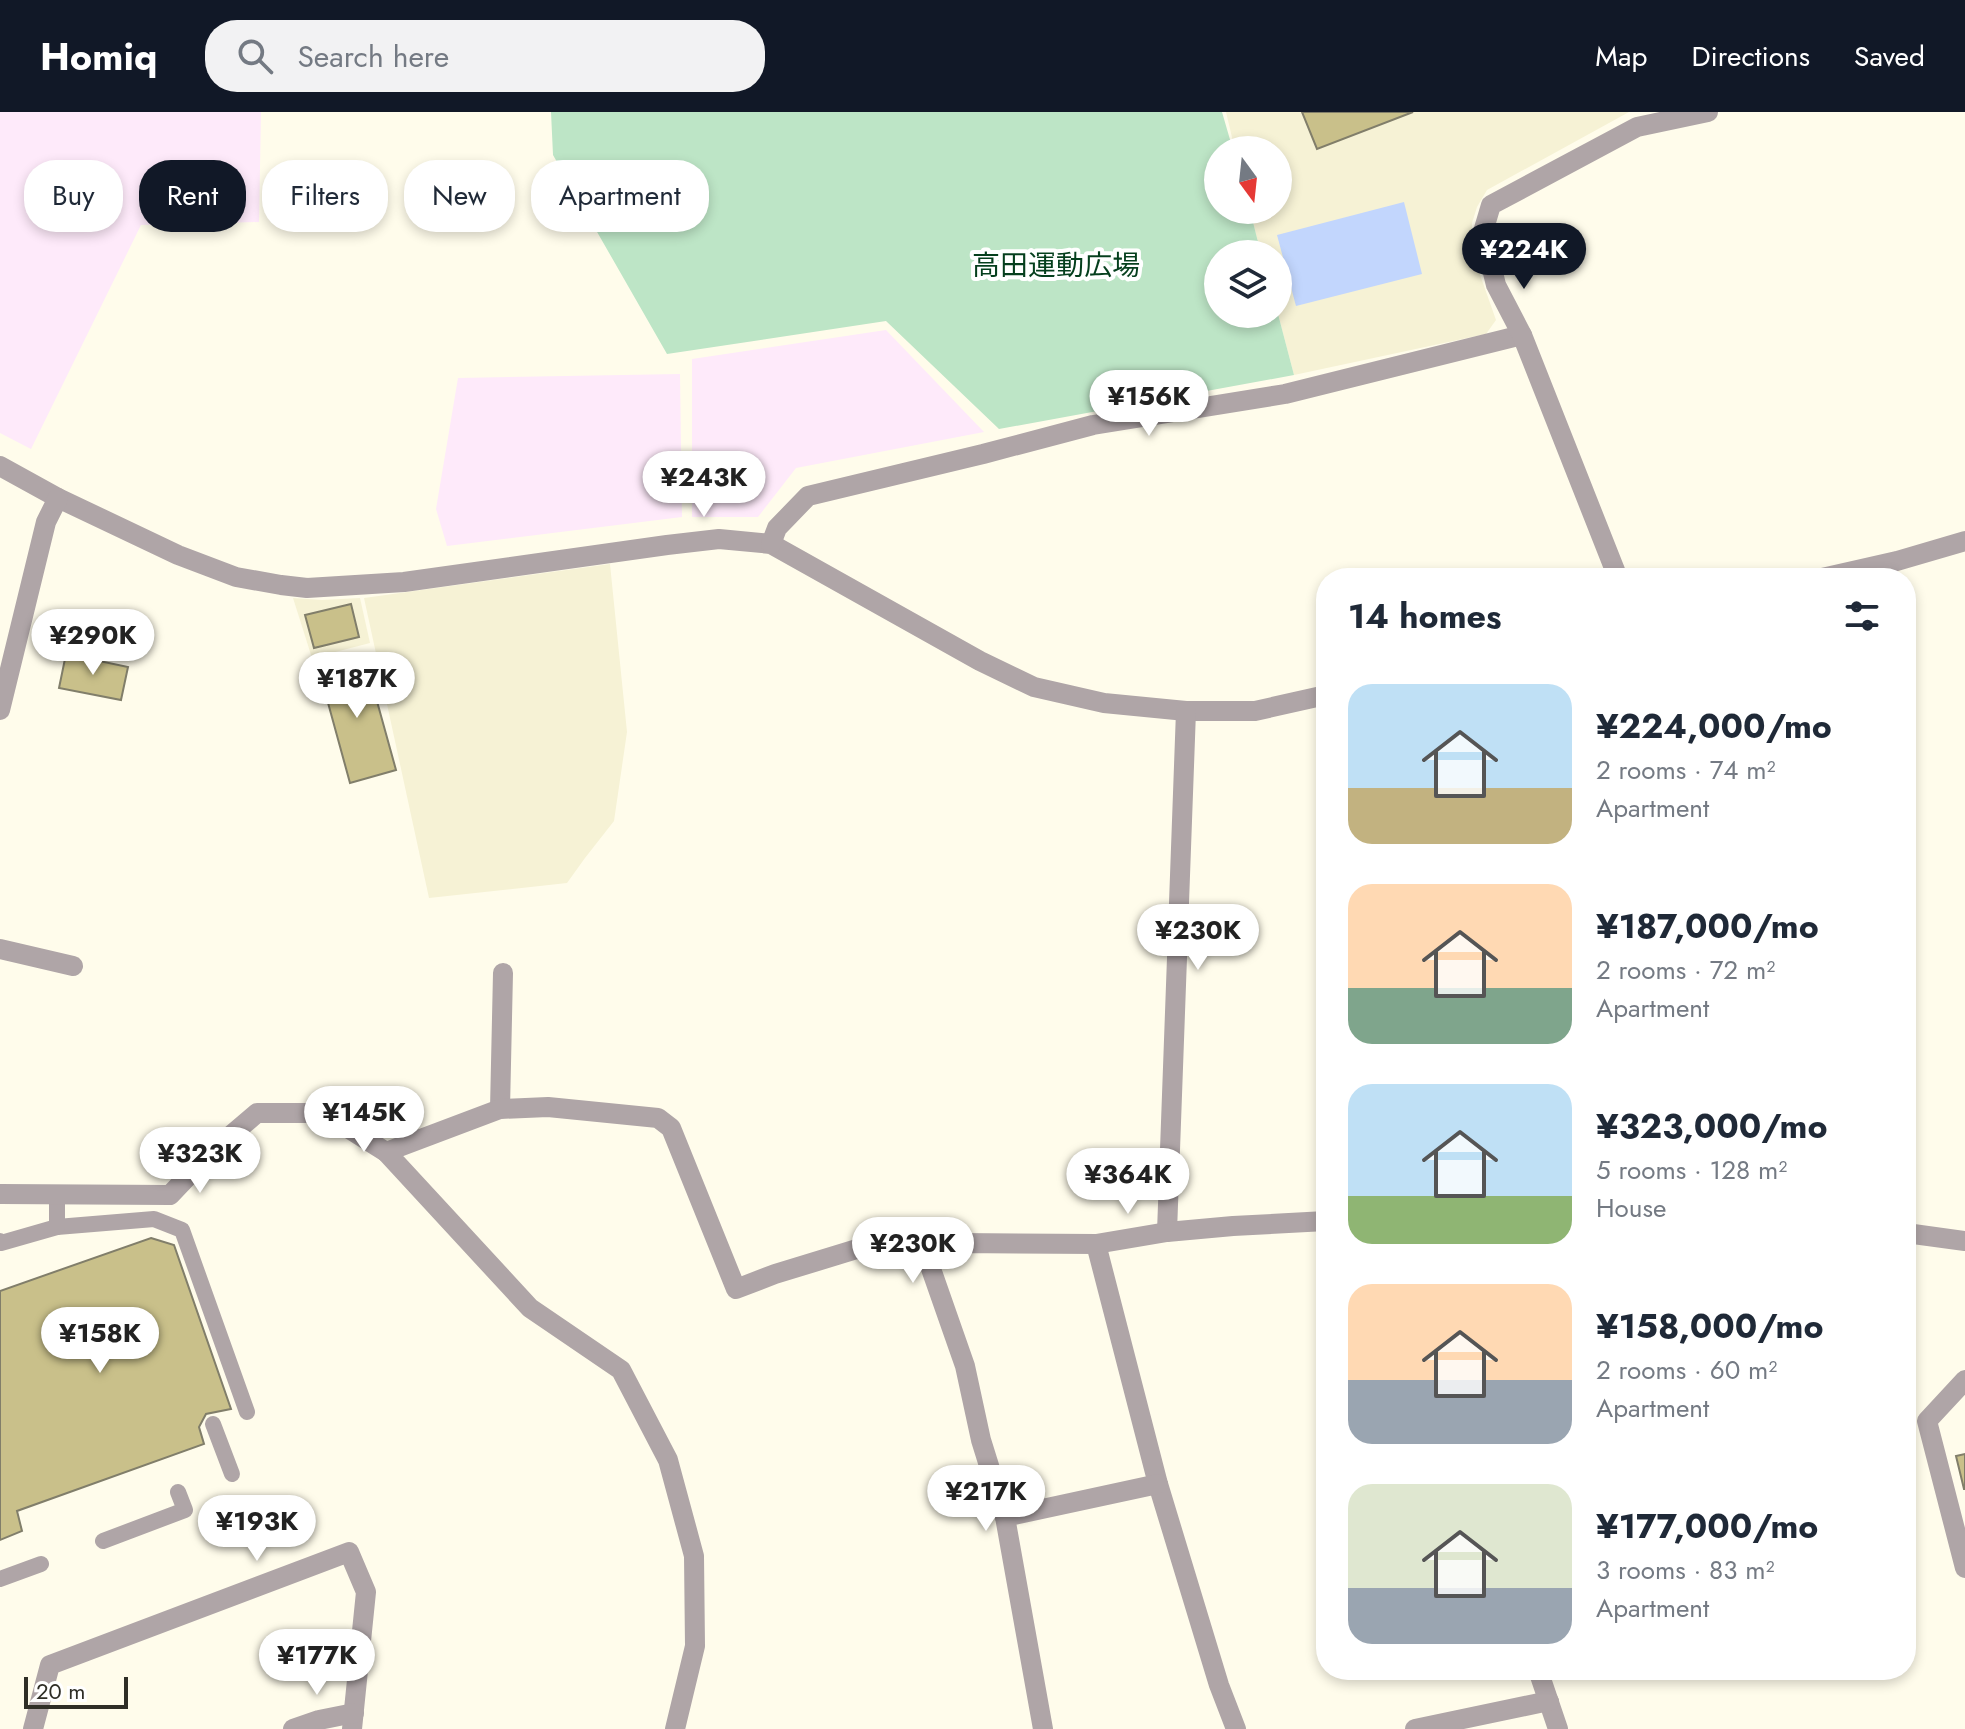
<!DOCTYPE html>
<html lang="en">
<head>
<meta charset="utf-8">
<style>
	body { margin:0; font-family:Jost,"Noto Sans JP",sans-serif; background:#f2f2f3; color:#1f2937; height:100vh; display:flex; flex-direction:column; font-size:30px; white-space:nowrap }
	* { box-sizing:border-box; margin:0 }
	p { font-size:26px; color:#747a83 }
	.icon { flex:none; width:44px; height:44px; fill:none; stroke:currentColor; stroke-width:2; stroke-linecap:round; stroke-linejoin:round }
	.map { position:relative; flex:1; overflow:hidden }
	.details { position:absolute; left:1316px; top:456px; width:600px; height:1112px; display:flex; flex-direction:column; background:#fff; border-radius:32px; box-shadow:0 4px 12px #0003 }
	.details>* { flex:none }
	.top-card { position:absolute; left:24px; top:48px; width:760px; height:72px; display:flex; gap:16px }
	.needle { width:52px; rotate:165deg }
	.buttons { position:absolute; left:1204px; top:24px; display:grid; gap:16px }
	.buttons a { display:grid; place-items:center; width:88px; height:88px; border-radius:50%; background:#fff; box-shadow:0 4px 12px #0003; font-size:40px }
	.scale { position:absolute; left:24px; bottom:20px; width:104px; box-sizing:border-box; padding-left:8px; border:4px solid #2f2e26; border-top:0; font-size:22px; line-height:28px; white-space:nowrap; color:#2f2e26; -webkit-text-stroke:6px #fff; paint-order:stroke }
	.price { position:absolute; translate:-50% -68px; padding:0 18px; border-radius:28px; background:#fff; color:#222; font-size:26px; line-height:52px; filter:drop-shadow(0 2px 4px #0008) }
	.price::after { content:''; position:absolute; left:50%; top:48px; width:24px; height:18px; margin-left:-12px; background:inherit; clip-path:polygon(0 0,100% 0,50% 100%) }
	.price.current { background:#111827; color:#fff }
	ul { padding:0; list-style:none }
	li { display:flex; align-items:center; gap:24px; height:200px; padding:0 32px }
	li span { display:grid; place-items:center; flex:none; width:224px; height:160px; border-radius:24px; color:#555 }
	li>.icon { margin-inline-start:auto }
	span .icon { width:96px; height:96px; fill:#fffc; stroke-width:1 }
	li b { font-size:34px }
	h2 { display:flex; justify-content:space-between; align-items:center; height:96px; padding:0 32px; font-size:34px }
	.pill { padding:0 28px; border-radius:32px; background:#fff; box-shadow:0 4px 12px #0003; font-size:28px; line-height:72px }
	.pill.current { background:#111827; color:#fff }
	header { display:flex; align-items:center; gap:48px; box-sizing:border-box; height:112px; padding:0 40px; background:#111827; color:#fff }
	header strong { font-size:38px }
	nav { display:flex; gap:44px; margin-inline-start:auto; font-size:28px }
	.search { width:560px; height:72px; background:#f2f2f3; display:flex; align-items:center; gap:20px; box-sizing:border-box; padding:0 28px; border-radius:32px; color:#747a83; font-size:30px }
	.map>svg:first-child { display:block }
	.built { fill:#f6f2d5 }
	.industrial { fill:#feeafa }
	.green { fill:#bde5c6 }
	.water { fill:#c2d6fd }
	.building { fill:#c9c08a; stroke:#817e6a; stroke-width:2 }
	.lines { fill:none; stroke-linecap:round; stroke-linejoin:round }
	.service { stroke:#afa5a7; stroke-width:16 }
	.minor { stroke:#afa5a7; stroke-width:20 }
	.labels { text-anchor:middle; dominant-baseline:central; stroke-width:8; stroke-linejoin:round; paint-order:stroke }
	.park-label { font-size:28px; fill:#053f1d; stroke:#fff }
</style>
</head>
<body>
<header>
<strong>Homiq</strong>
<div class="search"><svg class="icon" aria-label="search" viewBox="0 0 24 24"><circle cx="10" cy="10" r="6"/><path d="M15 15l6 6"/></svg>Search here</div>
<nav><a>Map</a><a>Directions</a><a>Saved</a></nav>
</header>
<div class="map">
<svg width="1965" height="1617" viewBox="0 0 1965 1617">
	<rect width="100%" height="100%" fill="#fffceb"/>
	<!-- built -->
	<g class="built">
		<path d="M 1226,0 L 1629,0 L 1487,78 L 1477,95 L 1472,111 L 1472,140 L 1496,208 L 1486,222 L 1294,263 L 1278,202 L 1278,142 L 1261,142 L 1250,98 L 1278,98 L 1278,38 L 1235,38 Z"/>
		<path d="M 610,452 L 627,620 L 614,709 L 585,746 L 567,771 L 429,786 L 364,486 Z"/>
		<path d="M 293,486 L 322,488 L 360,486 L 370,531 L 312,546 Z"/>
	</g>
	<!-- industrial -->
	<g class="industrial">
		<path d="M 0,0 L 261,0 L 259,110 L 141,113 L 31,337 L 0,321 Z"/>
		<path d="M 886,218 L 984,320 L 796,356 L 758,405 L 692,405 L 692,247 Z"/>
		<path d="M 680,262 L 682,405 L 447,434 L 436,397 L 458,266 Z"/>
	</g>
	<!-- green -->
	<path class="green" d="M 551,0 L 1222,0 L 1233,38 L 1218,38 L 1218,98 L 1250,98 L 1261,142 L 1218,142 L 1218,202 L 1278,202 L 1294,263 L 999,317 L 886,209 L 667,242 L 553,43 Z"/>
	<!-- water -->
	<path class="water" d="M 1404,90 L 1422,162 L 1296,194 L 1277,123 Z"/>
	<!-- building -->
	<g class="building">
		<path d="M 1302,0 L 1413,0 L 1317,37 Z"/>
		<path d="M 351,492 L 359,525 L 314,536 L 305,503 Z"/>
		<path d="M 66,542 L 128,555 L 121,588 L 59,576 Z"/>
		<path d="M 365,546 L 396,658 L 350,671 L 319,558 Z"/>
		<path d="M 151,1126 L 174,1133 L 231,1297 L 206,1302 L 199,1315 L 204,1332 L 17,1399 L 22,1419 L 0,1428 L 0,1179 Z"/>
		<path d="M 1965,1342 L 1965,1377 L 1964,1377 L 1956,1344 Z"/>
	</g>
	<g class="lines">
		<!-- service -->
		<g class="service">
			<path d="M 57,1115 L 154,1107 L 182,1118 L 247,1300"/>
			<path d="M 0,1129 L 1,1131 L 57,1115 L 57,1082"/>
			<path d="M 213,1312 L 232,1362"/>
			<path d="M 103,1429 L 185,1398 L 178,1380"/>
			<path d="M 0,1467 L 41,1452"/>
		</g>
		<!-- minor -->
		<g class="minor">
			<path d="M 0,354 L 58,386 L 178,443 L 236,465 L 281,473 L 307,476 L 404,470 L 667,433 L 719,427 L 771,432 L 980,549 L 1034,575 L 1104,591 L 1186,599 L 1255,599 L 1326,583"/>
			<path d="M 771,432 L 777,416 L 808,384 L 983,342 L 1093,313 L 1285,282 L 1522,223"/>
			<path d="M 1618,466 L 1522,223 L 1496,173 L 1483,120 L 1491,93 L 1637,15 L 1708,0"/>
			<path d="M 1822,466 L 1897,449 L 1965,429"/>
			<path d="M 0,598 L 46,410 L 58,386"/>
			<path d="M 0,837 L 73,854"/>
			<path d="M 500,997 L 503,861"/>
			<path d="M 0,1082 L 170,1083 L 210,1041 L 257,1001 L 324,1001 L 386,1040"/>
			<path d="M 1167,1120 L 1186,599"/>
			<path d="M 1906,1121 L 1965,1129"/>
			<path d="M 1096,1132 L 1158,1372 L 1219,1573 L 1236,1617"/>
			<path d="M 1965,1268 L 1927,1309 L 1965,1456"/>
			<path d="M 1005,1405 L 981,1328 L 965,1254 L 923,1134 L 957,1131 L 1096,1132 L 1167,1120 L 1233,1114 L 1326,1109"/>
			<path d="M 1538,1558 L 1558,1617"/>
			<path d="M 33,1617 L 50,1553 L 349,1440 L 366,1480 L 352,1617"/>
			<path d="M 293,1617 L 319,1608 L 354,1601"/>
			<path d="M 675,1617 L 695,1534 L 694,1444 L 668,1348 L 621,1258 L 530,1196 L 386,1040 L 500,997 L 548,995 L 658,1006 L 671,1016 L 736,1177 L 775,1162 L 860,1136 L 923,1134"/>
			<path d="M 1043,1617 L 1005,1405 L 1158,1372"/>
			<path d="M 1415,1617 L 1549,1589"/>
		</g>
	</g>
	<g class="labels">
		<!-- park labels -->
		<g class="park-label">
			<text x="1056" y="153">高田運動広場</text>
		</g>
	</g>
</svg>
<div class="buttons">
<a><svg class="needle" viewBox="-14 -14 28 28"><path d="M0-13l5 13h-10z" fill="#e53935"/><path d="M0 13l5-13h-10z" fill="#747a83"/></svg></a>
<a><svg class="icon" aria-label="layers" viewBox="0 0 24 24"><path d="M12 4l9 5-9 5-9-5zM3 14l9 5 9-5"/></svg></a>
</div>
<div class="scale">20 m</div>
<b class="price current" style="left:1524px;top:179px">¥224K</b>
<b class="price" style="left:1149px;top:326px">¥156K</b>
<b class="price" style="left:704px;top:407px">¥243K</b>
<b class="price" style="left:93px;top:565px">¥290K</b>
<b class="price" style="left:357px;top:608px">¥187K</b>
<b class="price" style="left:1198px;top:860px">¥230K</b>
<b class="price" style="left:364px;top:1042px">¥145K</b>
<b class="price" style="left:200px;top:1083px">¥323K</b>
<b class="price" style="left:1128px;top:1104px">¥364K</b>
<b class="price" style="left:913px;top:1173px">¥230K</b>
<b class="price" style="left:100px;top:1263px">¥158K</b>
<b class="price" style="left:986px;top:1421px">¥217K</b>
<b class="price" style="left:257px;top:1451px">¥193K</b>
<b class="price" style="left:317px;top:1585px">¥177K</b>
<div class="top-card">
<a class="pill">Buy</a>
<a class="pill current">Rent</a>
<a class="pill">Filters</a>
<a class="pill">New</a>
<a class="pill">Apartment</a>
</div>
<section class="details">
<h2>14 homes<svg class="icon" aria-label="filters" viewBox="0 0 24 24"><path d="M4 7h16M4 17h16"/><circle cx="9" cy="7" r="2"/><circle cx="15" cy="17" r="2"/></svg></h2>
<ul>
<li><span style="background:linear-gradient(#bfe0f5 65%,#c2b280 0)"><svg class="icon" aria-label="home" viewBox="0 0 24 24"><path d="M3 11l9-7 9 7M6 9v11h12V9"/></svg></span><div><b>¥224,000/mo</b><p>2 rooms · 74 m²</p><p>Apartment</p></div></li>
<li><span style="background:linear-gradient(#ffd9b3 65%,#7fa58c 0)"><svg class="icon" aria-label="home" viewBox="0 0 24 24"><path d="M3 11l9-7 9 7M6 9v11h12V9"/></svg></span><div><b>¥187,000/mo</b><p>2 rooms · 72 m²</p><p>Apartment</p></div></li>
<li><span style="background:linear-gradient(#bfe0f5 70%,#8fb573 0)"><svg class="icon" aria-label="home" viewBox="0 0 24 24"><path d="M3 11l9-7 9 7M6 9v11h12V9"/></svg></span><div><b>¥323,000/mo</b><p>5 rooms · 128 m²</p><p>House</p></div></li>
<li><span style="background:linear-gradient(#ffd9b3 60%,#9aa5b1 0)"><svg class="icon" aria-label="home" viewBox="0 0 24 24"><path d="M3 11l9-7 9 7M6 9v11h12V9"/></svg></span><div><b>¥158,000/mo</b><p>2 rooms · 60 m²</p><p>Apartment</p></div></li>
<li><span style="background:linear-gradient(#dfe7d0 65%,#9aa5b1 0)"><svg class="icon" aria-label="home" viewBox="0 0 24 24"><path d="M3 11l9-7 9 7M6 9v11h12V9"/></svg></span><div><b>¥177,000/mo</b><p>3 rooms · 83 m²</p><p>Apartment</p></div></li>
</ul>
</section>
</div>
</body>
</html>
